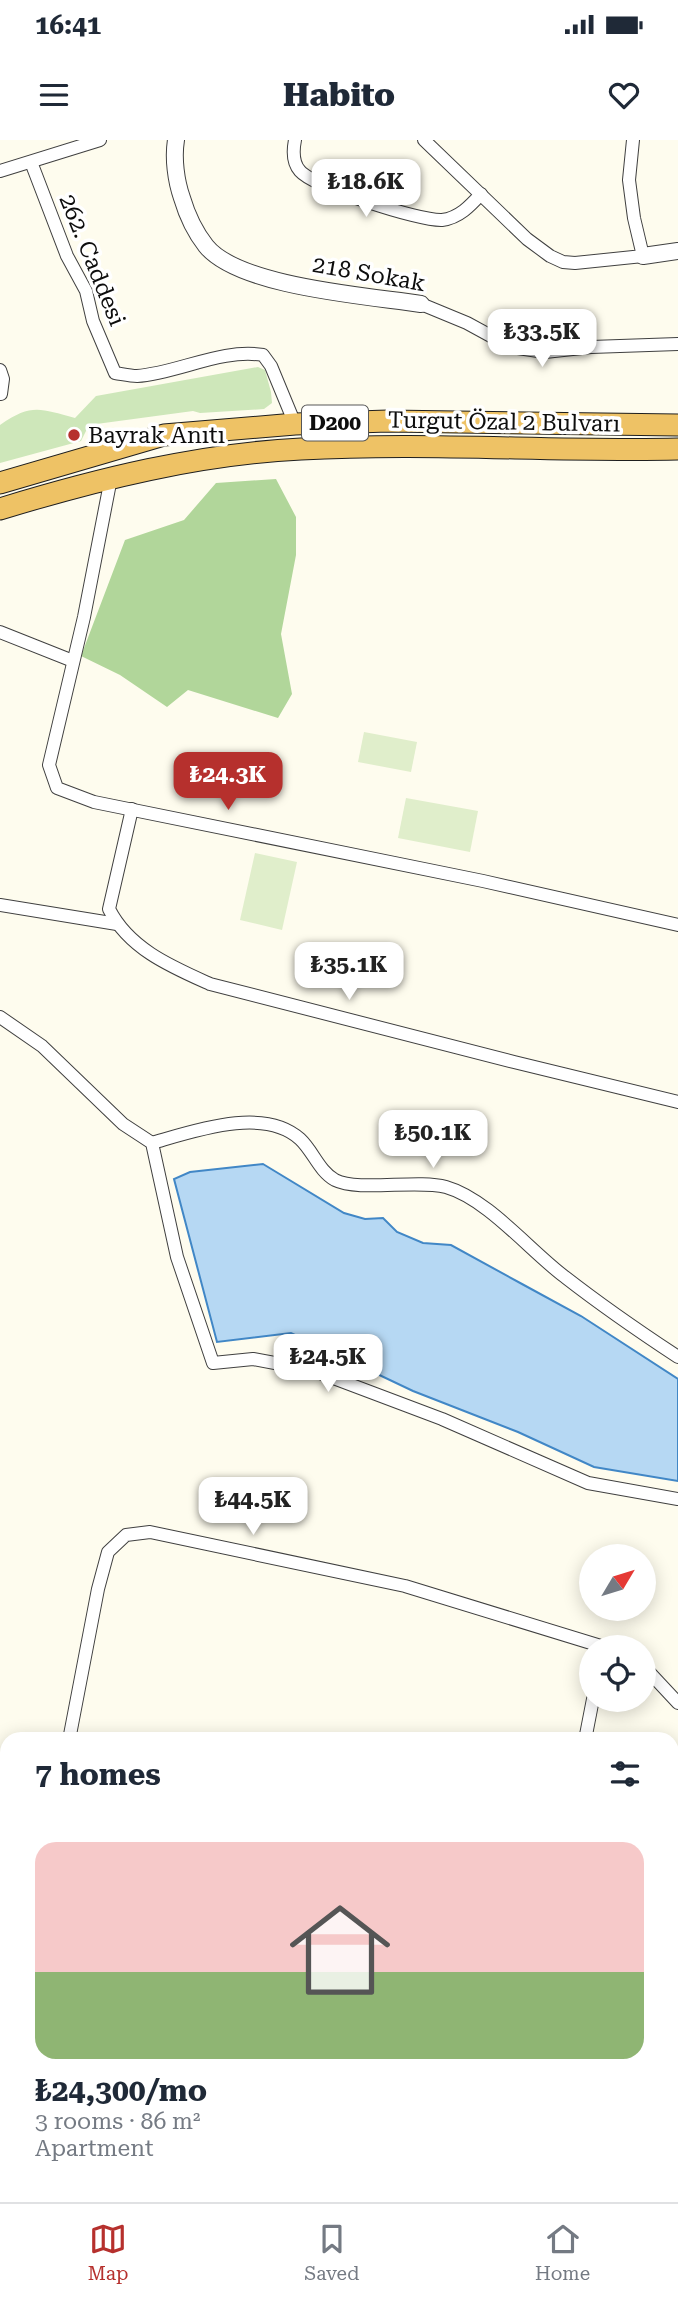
<!DOCTYPE html>
<html lang="en">
<head>
<meta charset="utf-8">
<style>
	body { margin:0; font-family:"Roboto Serif",serif; background:#f6f6f7; color:#1f2937; height:100vh; display:flex; flex-direction:column; font-size:26px; white-space:nowrap }
	* { box-sizing:border-box; margin:0 }
	p { font-size:23px; color:#747a83 }
	.icon { flex:none; width:38px; height:38px; fill:none; stroke:currentColor; stroke-width:2; stroke-linecap:round; stroke-linejoin:round }
	.map { position:relative; flex:1; overflow:hidden }
	.side { position:absolute; left:0px; top:1592px; width:679px; height:471px; display:flex; flex-direction:column; background:#fff; border-radius:21px 21px 0 0; box-shadow:0 4px 18px #0003 }
	.side>* { flex:none }
	.needle { width:46px; rotate:52deg }
	.tools { position:absolute; left:579px; top:1404px; display:grid; gap:14px }
	.tools a { display:grid; place-items:center; width:77px; height:77px; border-radius:50%; background:#fff; box-shadow:0 4px 18px #0003; font-size:35px }
	.price { position:absolute; translate:-50% -60px; padding:0 16px; border-radius:14px; background:#fff; color:#222; font-size:23px; line-height:46px; filter:drop-shadow(0 2px 4px #0008) }
	.price::after { content:''; position:absolute; left:50%; top:42px; width:21px; height:16px; margin-left:-10px; background:inherit; clip-path:polygon(0 0,100% 0,50% 100%) }
	.price.selected { background:#b6302d; color:#fff }
	ul { padding:0; list-style:none }
	li { display:grid; align-content:center; gap:14px; height:371px; padding:0 35px }
	li span { display:grid; place-items:center; height:217px; border-radius:21px; color:#555 }
	li>.icon { margin-inline-start:auto }
	span .icon { width:126px; height:126px; fill:#fffc; stroke-width:1 }
	li b { font-size:30px }
	h2 { display:flex; justify-content:space-between; align-items:center; height:84px; padding:0 35px; font-size:30px }
	.status { display:flex; justify-content:space-between; align-items:center; height:49px; padding:0 35px; background:#fff; direction:ltr }
	.status svg { height:19px; fill:currentColor }
	header { display:flex; justify-content:space-between; align-items:center; height:91px; padding:0 35px; background:#fff; font-size:32px; font-weight:800 }
	.tabs { display:flex; justify-content:space-around; align-items:center; height:98px; border-top:2px solid #e0e1e3; background:#fff; font-size:19px; color:#747a83 }
	.tabs a { display:grid; justify-items:center; gap:4px }
	.tabs .selected { color:#b6302d }
	.map>svg:first-child { display:block }
	.green { fill:#cee7ba }
	.forest { fill:#b1d69a }
	.pitch { fill:#e0eecb }
	.water { fill:#b6d8f3; stroke:#4187c6; stroke-width:2 }
	.lines { fill:none; stroke-linecap:round; stroke-linejoin:round }
	.minor-casing { stroke:#404040; stroke-width:14 }
	.tertiary-casing { stroke:#404040; stroke-width:18 }
	.trunk-casing { stroke:#1e1e1e; stroke-width:23 }
	.minor { stroke:#fff; stroke-width:12 }
	.tertiary { stroke:#fff; stroke-width:16 }
	.trunk { stroke:#eec265; stroke-width:21 }
	.poi-dot { fill:#b6302d; stroke:#fff; stroke-width:2.5 }
	.labels { text-anchor:middle; dominant-baseline:central; stroke-width:7; stroke-linejoin:round; paint-order:stroke }
	.shield { fill:#fff; stroke:#565656; stroke-width:2 }
	.shield-label { font-size:21px; font-weight:bold; fill:#0d0d0d }
	.street-label { font-size:23px; fill:#0d0d0d; stroke:#fff }
	.poi-label { font-size:23px; fill:#0d0d0d; stroke:#fff; text-anchor:start }
</style>
</head>
<body>
<div class="status"><b>16:41</b><svg viewBox="0 0 49 12"><path d="M0 12V9h3v3zM5 12V6h3v6zM10 12V3h3v9zM15 12V0h3v12zM26 1h20v11H26zM47 4h2v5h-2z"/></svg></div>
<header><svg class="icon" aria-label="menu" viewBox="0 0 24 24"><path d="M4 6h16M4 12h16M4 18h16"/></svg>Habito<svg class="icon" aria-label="heart" viewBox="0 0 24 24"><path d="M12 20l-8-8c-3-5 5-10 8-4 3-6 11-1 8 4z"/></svg></header>
<div class="map">
<svg width="678" height="2062" viewBox="0 0 678 2062">
	<rect width="100%" height="100%" fill="#fefcee"/>
	<!-- green -->
	<path class="green" d="M 258,227 L 265,230 L 271,252 L 272,263 L 264,269 L 200,273 L 193,271 L 89,285 L 81,301 L 0,323 L 0,285 C 32,263 40,269 75,278 L 96,256 Z"/>
	<!-- forest -->
	<path class="forest" d="M 276,339 L 296,377 L 296,415 L 281,494 L 292,554 L 278,578 L 188,550 L 167,567 L 120,535 L 81,516 L 125,400 L 184,380 L 216,343 Z"/>
	<!-- pitch -->
	<g class="pitch">
		<path d="M 364,592 L 417,602 L 411,632 L 358,622 Z"/>
		<path d="M 406,658 L 478,671 L 470,712 L 398,698 Z"/>
		<path d="M 255,713 L 297,722 L 282,790 L 240,780 Z"/>
	</g>
	<!-- water -->
	<path class="water" d="M 263,1024 L 344,1073 L 365,1079 L 383,1078 L 397,1092 L 423,1103 L 451,1105 L 522,1144 L 581,1176 L 678,1239 L 678,1341 L 594,1327 L 518,1292 L 413,1251 L 291,1193 L 217,1202 L 174,1039 L 190,1032 Z"/>
	<g class="lines">
		<!-- minor casing -->
		<g class="minor-casing">
			<g id="minor">
				<path d="M 295,0 C 293,10 292,22 300,31 C 314,47 419,81 442,80 C 459,78 470,66 481,54"/>
				<path d="M 424,0 L 527,99 L 550,116 L 563,122 L 575,123 L 643,116 L 634,78 L 629,40 L 633,0"/>
				<path d="M 31,22 L 67,116 L 86,151 L 93,181 L 115,233 C 122,234 130,236 137,236 C 178,233 222,208 263,215 L 271,226 L 295,284"/>
				<path d="M 0,31 L 100,0"/>
				<path d="M 421,164 L 467,183 L 511,207 L 545,212 L 591,207 L 678,204"/>
				<path d="M 0,230 L 3,239 L 1,254"/>
				<path d="M 111,338 L 84,477 L 49,625 L 57,648 L 94,662 L 483,741 L 678,785"/>
				<path d="M 0,492 L 73,521"/>
				<path d="M 132,669 L 109,769 C 129,809 172,827 210,844 L 514,922 L 678,962"/>
				<path d="M 0,765 L 117,784"/>
				<path d="M 0,877 L 42,906 L 123,984 L 152,1003 L 177,1117 L 213,1223 L 253,1219 L 312,1230 L 442,1279 L 588,1343 L 678,1359"/>
				<path d="M 152,1003 C 194,991 264,966 300,999 C 313,1011 319,1031 335,1040 C 359,1052 417,1039 446,1047 C 488,1059 530,1111 565,1137 C 601,1165 640,1192 678,1217"/>
				<path d="M 644,1529 L 650,1533 L 678,1563"/>
				<path d="M 69,1600 L 98,1449 L 108,1412 L 126,1395 L 150,1392 L 405,1446 L 604,1507"/>
				<path d="M 585,1600 L 593,1559"/>
				<path d="M 672,1931 L 678,1927"/>
				<path d="M 0,1969 L 7,1973"/>
				<path d="M 0,2011 L 7,2007"/>
				<path d="M 0,2031 L 7,2030"/>
				<path d="M 672,2051 L 678,2050"/>
				<path d="M 172,2056 L 183,2062"/>
				<path d="M 597,2056 L 640,2056"/>
				<path d="M 524,2062 L 539,2056"/>
			</g>
		</g>
		<!-- tertiary casing -->
		<g class="tertiary-casing">
			<g id="tertiary">
				<path d="M 176,0 C 173,18 176,41 182,58 C 187,75 195,92 206,106 C 239,147 369,156 421,164"/>
				<path d="M 643,116 L 678,111"/>
			</g>
		</g>
		<!-- trunk casing -->
		<g class="trunk-casing">
			<g id="trunk">
				<path d="M 0,343 L 164,295 L 295,284 L 388,281 L 678,285"/>
				<path d="M 0,369 C 98,339 199,314 301,309 C 427,302 553,312 678,309"/>
			</g>
		</g>
		<!-- minor -->
		<use href="#minor" class="minor"/>
		<!-- tertiary -->
		<use href="#tertiary" class="tertiary"/>
		<!-- trunk -->
		<use href="#trunk" class="trunk"/>
	</g>
	<!-- markers -->
	<circle class="poi-dot" cx="74" cy="295" r="7"/>
	<g class="labels">
		<!-- shield labels -->
		<rect class="shield" x="302" y="265.5" width="66" height="35" rx="5"/>
		<g class="shield-label">
			<text x="335" y="283">D200</text>
		</g>
		<!-- street labels -->
		<g class="street-label">
			<text transform="translate(92 120) rotate(68)">262. Caddesi</text>
			<text transform="translate(369 134) rotate(10)">218 Sokak</text>
			<text transform="translate(504 282) rotate(1)">Turgut Özal 2 Bulvarı</text>
		</g>
		<!-- poi labels -->
		<g class="poi-label">
			<text x="88" y="295">Bayrak Anıtı</text>
		</g>
	</g>
</svg>
<div class="tools">
<a><svg class="needle" viewBox="-14 -14 28 28"><path d="M0-13l5 13h-10z" fill="#e53935"/><path d="M0 13l5-13h-10z" fill="#747a83"/></svg></a>
<a><svg class="icon" aria-label="locate" viewBox="0 0 24 24"><circle cx="12" cy="12" r="6"/><path d="M12 2v4M12 18v4M2 12h4M18 12h4"/></svg></a>
</div>
<b class="price" style="left:366px;top:79px">₺18.6K</b>
<b class="price" style="left:542px;top:229px">₺33.5K</b>
<b class="price selected" style="left:228px;top:672px">₺24.3K</b>
<b class="price" style="left:349px;top:862px">₺35.1K</b>
<b class="price" style="left:433px;top:1030px">₺50.1K</b>
<b class="price" style="left:328px;top:1254px">₺24.5K</b>
<b class="price" style="left:253px;top:1397px">₺44.5K</b>
<section class="side">
<h2>7 homes<svg class="icon" aria-label="filters" viewBox="0 0 24 24"><path d="M4 7h16M4 17h16"/><circle cx="9" cy="7" r="2"/><circle cx="15" cy="17" r="2"/></svg></h2>
<ul>
<li><span style="background:linear-gradient(#f6c9c9 60%,#8fb573 0)"><svg class="icon" aria-label="home" viewBox="0 0 24 24"><path d="M3 11l9-7 9 7M6 9v11h12V9"/></svg></span><div><b>₺24,300/mo</b><p>3 rooms · 86 m²</p><p>Apartment</p></div></li>
</ul>
</section>
</div>
<nav class="tabs">
<a class="selected"><svg class="icon" aria-label="map" viewBox="0 0 24 24"><path d="M3 6l6-2 6 2 6-2v14l-6 2-6-2-6 2zM9 4v14M15 6v14"/></svg>Map</a>
<a><svg class="icon" aria-label="saved" viewBox="0 0 24 24"><path d="M7 4h10v16l-5-4-5 4z"/></svg>Saved</a>
<a><svg class="icon" aria-label="home" viewBox="0 0 24 24"><path d="M3 11l9-7 9 7M6 9v11h12V9"/></svg>Home</a>
</nav>
</body>
</html>
